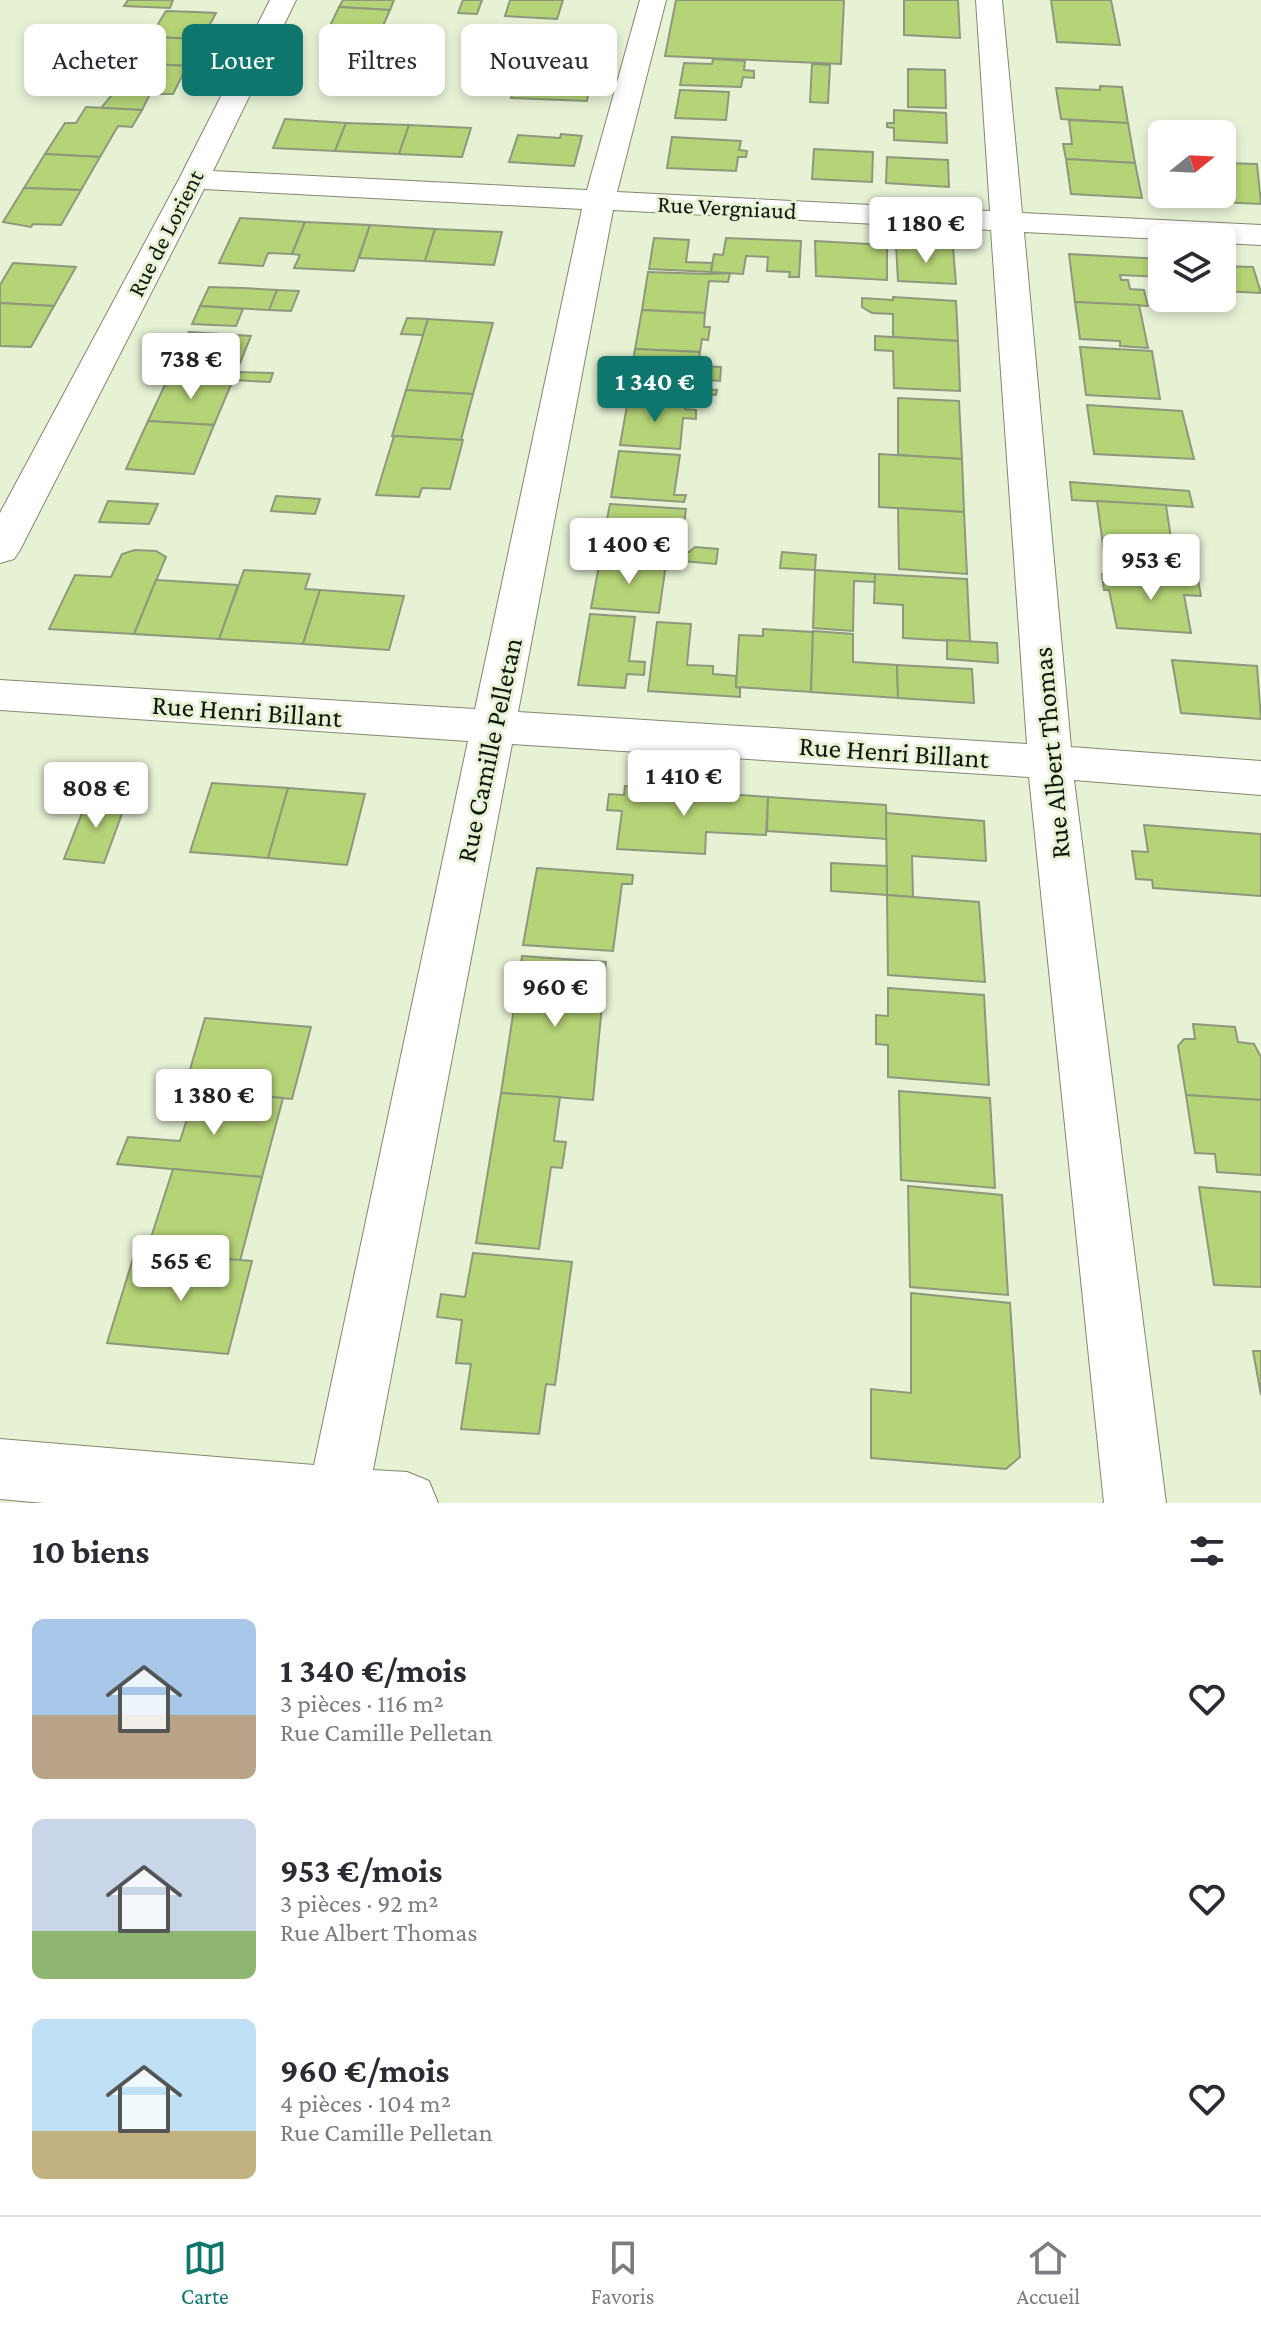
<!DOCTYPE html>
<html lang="fr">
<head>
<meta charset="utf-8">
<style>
	body { margin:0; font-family:"Crimson Pro",serif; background:#f7f7f7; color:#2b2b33; height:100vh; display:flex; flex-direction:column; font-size:30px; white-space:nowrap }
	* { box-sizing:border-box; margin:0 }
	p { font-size:26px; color:#7c7c81 }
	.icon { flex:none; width:44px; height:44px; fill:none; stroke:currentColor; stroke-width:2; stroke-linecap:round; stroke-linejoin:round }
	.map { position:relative; height:1503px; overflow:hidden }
	.panel { display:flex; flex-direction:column; background:#fff; flex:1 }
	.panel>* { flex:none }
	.guide { position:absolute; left:24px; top:24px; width:800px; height:72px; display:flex; gap:16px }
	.needle { width:52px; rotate:72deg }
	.controls { position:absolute; left:1148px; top:120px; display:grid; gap:16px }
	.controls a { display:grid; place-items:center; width:88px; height:88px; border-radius:12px; background:#fff; box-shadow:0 4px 12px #0003; font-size:40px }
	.price { position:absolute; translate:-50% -68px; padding:0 18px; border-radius:8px; background:#fff; color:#222; font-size:26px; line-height:52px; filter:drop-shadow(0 2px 4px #0008) }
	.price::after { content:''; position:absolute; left:50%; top:48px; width:24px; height:18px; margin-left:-12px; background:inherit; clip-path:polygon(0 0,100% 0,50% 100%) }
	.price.selected { background:#0f766e; color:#fff }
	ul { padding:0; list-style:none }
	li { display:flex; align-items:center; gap:24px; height:200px; padding:0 32px }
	li span { display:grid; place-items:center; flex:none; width:224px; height:160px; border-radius:12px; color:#555 }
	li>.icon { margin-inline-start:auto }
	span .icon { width:96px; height:96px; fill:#fffc; stroke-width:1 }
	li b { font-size:34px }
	h2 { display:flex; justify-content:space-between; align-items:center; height:96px; padding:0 32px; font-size:34px }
	.tag { padding:0 28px; border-radius:12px; background:#fff; box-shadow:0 4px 12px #0003; font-size:28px; line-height:72px }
	.tag.selected { background:#0f766e; color:#fff }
	.dock { display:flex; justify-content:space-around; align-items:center; height:112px; border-top:2px solid #e1e1e2; background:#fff; font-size:22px; color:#7c7c81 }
	.dock a { display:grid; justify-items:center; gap:4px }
	.dock .selected { color:#0f766e }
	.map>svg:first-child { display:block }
	.building { fill:#b6d477; stroke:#8e987e; stroke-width:2 }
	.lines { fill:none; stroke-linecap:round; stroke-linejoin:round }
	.street-casing { stroke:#808970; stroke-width:2 }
	.street { fill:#fff; fill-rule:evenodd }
	.labels { text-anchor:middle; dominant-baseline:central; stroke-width:6; stroke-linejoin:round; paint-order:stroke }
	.far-street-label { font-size:24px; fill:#12160c; stroke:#e7f2d5 }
	.street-label { font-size:28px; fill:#12160c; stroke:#e7f2d5 }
</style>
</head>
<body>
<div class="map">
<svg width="1261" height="1503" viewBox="0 0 1261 1503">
	<rect width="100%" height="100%" fill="#e7f2d5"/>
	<!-- building -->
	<g class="building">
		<path d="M 128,0 L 173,0 L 170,8 L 124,6 Z"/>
		<path d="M 343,0 L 394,0 L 390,10 L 339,7 Z"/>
		<path d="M 463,0 L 482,0 L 477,14 L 458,13 Z"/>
		<path d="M 510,0 L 563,0 L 557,19 L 505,16 Z"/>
		<path d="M 676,0 L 844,0 L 841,64 L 665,56 Z"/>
		<path d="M 904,0 L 958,0 L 960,38 L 904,35 Z"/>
		<path d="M 1051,0 L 1111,0 L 1120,45 L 1057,42 Z"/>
		<path d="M 339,7 L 390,10 L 379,35 L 327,32 Z"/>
		<path d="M 166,11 L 196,12 L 216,13 L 202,39 L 150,37 Z"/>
		<path d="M 150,37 L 202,39 L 187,66 L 135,63 Z"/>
		<path d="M 524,50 L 570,52 L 599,53 L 595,68 L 520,65 Z"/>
		<path d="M 713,59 L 745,61 L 744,70 L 754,71 L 754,78 L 743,77 L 741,87 L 680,85 L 684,63 L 712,64 Z"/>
		<path d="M 135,63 L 187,66 L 173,94 L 150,94 L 142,110 L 101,108 L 126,78 L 113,75 L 114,71 L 132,68 Z"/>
		<path d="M 812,64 L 830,65 L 828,103 L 810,102 Z"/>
		<path d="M 908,69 L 945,70 L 946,108 L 908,107 Z"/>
		<path d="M 516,82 L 590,85 L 587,101 L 511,98 Z"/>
		<path d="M 1100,86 L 1122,87 L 1128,123 L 1061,119 L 1056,88 L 1100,90 Z"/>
		<path d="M 680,90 L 729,92 L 726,120 L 675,118 Z"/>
		<path d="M 86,107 L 142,110 L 132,127 L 118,126 L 100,157 L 45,154 L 65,123 L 76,123 Z"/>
		<path d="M 894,110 L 946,113 L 947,143 L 894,140 L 894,128 L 887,127 L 887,123 L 894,123 Z"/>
		<path d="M 285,119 L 346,123 L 335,151 L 273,148 Z"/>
		<path d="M 1069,120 L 1128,123 L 1135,163 L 1066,159 L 1063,144 L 1072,144 Z"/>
		<path d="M 346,123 L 409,125 L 399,154 L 335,151 Z"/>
		<path d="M 409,125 L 471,128 L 462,157 L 399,154 Z"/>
		<path d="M 561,134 L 582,136 L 574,166 L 509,162 L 518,135 L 560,138 Z"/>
		<path d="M 672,137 L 741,141 L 739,150 L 747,151 L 746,157 L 738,157 L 736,171 L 667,168 Z"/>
		<path d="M 814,149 L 873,152 L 872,182 L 812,179 Z"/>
		<path d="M 45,154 L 100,157 L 81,190 L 24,188 Z"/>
		<path d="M 887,157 L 948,160 L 949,187 L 886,183 Z"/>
		<path d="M 1066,159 L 1135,163 L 1142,198 L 1071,194 Z"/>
		<path d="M 1222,163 L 1257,164 L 1261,204 L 1196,201 L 1195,194 L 1222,194 Z"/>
		<path d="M 24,188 L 81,190 L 61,225 L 33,224 L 31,227 L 3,222 Z"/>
		<path d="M 240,218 L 305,222 L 292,254 L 268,253 L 263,266 L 219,263 Z"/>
		<path d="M 305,222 L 370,225 L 354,271 L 294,268 L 300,255 L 292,254 Z"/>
		<path d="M 370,225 L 435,229 L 425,261 L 359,258 Z"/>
		<path d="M 435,229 L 502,232 L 494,265 L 425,261 Z"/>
		<path d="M 654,238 L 689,240 L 686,262 L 712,263 L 711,272 L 649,269 Z"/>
		<path d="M 726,238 L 801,241 L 799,277 L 789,277 L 790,272 L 767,271 L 768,257 L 746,256 L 743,274 L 711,272 L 714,254 L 723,255 Z"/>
		<path d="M 815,241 L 887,245 L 887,280 L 816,276 Z"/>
		<path d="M 896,245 L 953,248 L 956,284 L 898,281 Z"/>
		<path d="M 1069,254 L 1162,259 L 1162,277 L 1120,275 L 1121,280 L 1128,280 L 1130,289 L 1144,290 L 1148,306 L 1075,302 Z"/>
		<path d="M 13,263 L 76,267 L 54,306 L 0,303 L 0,285 Z"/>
		<path d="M 1222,266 L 1253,267 L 1261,293 L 1222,291 Z"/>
		<path d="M 648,272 L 709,274 L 730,273 L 728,282 L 709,281 L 705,313 L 642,310 Z"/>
		<path d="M 209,287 L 243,288 L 277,290 L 269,310 L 200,306 Z"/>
		<path d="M 277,290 L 299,291 L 291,311 L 269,310 Z"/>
		<path d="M 893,297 L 956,301 L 958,341 L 893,337 L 893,314 L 872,313 L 862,307 L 862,298 L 893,300 Z"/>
		<path d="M 1075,302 L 1139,305 L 1148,348 L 1120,346 L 1120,341 L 1080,339 Z"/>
		<path d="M 0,303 L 54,306 L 31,347 L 0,346 Z"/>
		<path d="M 200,306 L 243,309 L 236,326 L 192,324 Z"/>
		<path d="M 642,310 L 705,313 L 704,327 L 710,327 L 708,340 L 702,339 L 700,352 L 635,349 Z"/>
		<path d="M 407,318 L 428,319 L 423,335 L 401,334 Z"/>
		<path d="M 428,319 L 493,323 L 473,394 L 406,390 Z"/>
		<path d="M 189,332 L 251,336 L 233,380 L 169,376 Z"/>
		<path d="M 875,336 L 958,341 L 960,391 L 894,388 L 893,351 L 875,350 Z"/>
		<path d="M 1080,347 L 1152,351 L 1160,399 L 1086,395 Z"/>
		<path d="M 635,349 L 700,352 L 698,366 L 721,367 L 720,381 L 697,379 L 695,389 L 717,390 L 716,395 L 628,390 Z"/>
		<path d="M 236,372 L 273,373 L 270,382 L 233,380 Z"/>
		<path d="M 169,376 L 233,380 L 214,425 L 148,421 Z"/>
		<path d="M 406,390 L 473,394 L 461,440 L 392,436 Z"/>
		<path d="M 898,398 L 959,401 L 962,459 L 898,455 Z"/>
		<path d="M 628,400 L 685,404 L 685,409 L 696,410 L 696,419 L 683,418 L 680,449 L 620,445 Z"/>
		<path d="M 1087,405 L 1182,411 L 1194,459 L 1094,454 Z"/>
		<path d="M 148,421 L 214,425 L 194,474 L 126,469 Z"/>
		<path d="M 394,436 L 463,440 L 450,489 L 422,488 L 419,497 L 376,495 Z"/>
		<path d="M 619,451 L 680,455 L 674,495 L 686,495 L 684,502 L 611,497 Z"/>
		<path d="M 879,454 L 962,459 L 964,512 L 879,507 Z"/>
		<path d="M 1070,482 L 1189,491 L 1193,507 L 1072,500 Z"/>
		<path d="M 276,496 L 320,499 L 315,514 L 271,511 Z"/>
		<path d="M 108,501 L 158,504 L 149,524 L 99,522 Z"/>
		<path d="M 1097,501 L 1166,505 L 1177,579 L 1107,575 Z"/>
		<path d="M 610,504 L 686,509 L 680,552 L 689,552 L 695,547 L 718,549 L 716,564 L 600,554 Z"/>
		<path d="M 898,508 L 964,512 L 967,574 L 899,569 Z"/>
		<path d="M 135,550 L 156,551 L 166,557 L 134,634 L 49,629 L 75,575 L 111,577 L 122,554 Z"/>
		<path d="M 782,552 L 816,555 L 815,570 L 780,568 Z"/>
		<path d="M 600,560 L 666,564 L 659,613 L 591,608 Z"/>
		<path d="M 244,570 L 310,574 L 305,589 L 320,590 L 303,644 L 219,639 Z"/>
		<path d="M 815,570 L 875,574 L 875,582 L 854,581 L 853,631 L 813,628 Z"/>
		<path d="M 875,574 L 967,579 L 970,642 L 903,638 L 903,605 L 874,603 Z"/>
		<path d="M 1102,574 L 1198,580 L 1201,596 L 1184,595 L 1191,633 L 1117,628 L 1109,590 L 1104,590 Z"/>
		<path d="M 156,580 L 238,585 L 219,639 L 134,634 Z"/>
		<path d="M 320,590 L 404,596 L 389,650 L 303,644 Z"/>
		<path d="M 590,614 L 635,617 L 629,661 L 645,662 L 644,675 L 627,674 L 625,688 L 578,685 Z"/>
		<path d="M 657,622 L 691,624 L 687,665 L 713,666 L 713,674 L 736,676 L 736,687 L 740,688 L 740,697 L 648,691 Z"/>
		<path d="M 763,629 L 813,632 L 811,692 L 736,687 L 739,635 L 763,636 Z"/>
		<path d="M 813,631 L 853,634 L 853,662 L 897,665 L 898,698 L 811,692 Z"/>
		<path d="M 947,640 L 997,643 L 998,663 L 947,659 Z"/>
		<path d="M 1172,660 L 1257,666 L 1261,719 L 1181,713 Z"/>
		<path d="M 897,665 L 972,669 L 974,703 L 898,698 Z"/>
		<path d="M 212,783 L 288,788 L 268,858 L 190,852 Z"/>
		<path d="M 625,786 L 768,797 L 766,835 L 706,832 L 705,854 L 617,849 L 622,811 L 607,810 L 609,794 L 624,795 Z"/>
		<path d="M 288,788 L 365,794 L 347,865 L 268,858 Z"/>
		<path d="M 768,797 L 886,805 L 887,839 L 767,831 Z"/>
		<path d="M 88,798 L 127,800 L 104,863 L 64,859 Z"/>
		<path d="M 886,813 L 984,821 L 986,861 L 912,856 L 913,897 L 887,895 Z"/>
		<path d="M 1144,825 L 1261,834 L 1261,896 L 1153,888 L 1152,880 L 1136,879 L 1132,851 L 1148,852 Z"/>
		<path d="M 831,863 L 887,866 L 887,895 L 831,891 Z"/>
		<path d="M 537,868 L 633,875 L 632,884 L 622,884 L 613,951 L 523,945 Z"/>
		<path d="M 887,895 L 979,902 L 985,982 L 888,975 Z"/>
		<path d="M 522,956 L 606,962 L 593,1100 L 501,1093 Z"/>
		<path d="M 888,988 L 984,995 L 989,1085 L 888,1077 L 888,1045 L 876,1044 L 876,1015 L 888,1016 Z"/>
		<path d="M 205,1018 L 311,1027 L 292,1099 L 184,1090 Z"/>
		<path d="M 1193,1024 L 1235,1027 L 1238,1042 L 1254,1044 L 1261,1057 L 1261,1100 L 1186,1095 L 1178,1046 L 1184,1039 L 1195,1039 Z"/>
		<path d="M 196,1090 L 283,1098 L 262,1177 L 117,1164 L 128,1137 L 180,1141 Z"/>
		<path d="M 899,1091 L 990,1098 L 995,1188 L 901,1180 Z"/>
		<path d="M 501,1093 L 560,1097 L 554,1141 L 566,1142 L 562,1168 L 551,1167 L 539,1249 L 476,1243 Z"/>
		<path d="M 1186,1095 L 1261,1100 L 1261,1175 L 1217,1172 L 1215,1154 L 1195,1153 Z"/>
		<path d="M 173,1169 L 262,1177 L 240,1261 L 146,1253 Z"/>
		<path d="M 908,1186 L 1002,1195 L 1008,1295 L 910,1287 Z"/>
		<path d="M 1199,1187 L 1261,1192 L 1261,1287 L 1214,1285 Z"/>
		<path d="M 135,1252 L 252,1261 L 228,1354 L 107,1343 Z"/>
		<path d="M 473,1253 L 572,1262 L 555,1385 L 546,1384 L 539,1434 L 461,1429 L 471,1364 L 456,1363 L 462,1320 L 437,1317 L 441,1294 L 465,1297 Z"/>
		<path d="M 911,1293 L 1010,1303 L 1020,1457 L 1006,1469 L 871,1458 L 871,1389 L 911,1393 Z"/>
		<path d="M 1253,1351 L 1261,1351 L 1261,1395 Z"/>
	</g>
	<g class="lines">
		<!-- street casing -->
		<g class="street-casing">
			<path id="street" d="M 270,0 L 296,0 L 213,171 L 587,190 L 640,0 L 666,0 L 617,192 L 990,211 L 976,0 L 1002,0 L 1022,213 L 1261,225 L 1261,245 L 1222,243 L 1222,238 L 1162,239 L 1024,232 L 1071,747 L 1261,761 L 1261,795 L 1074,780 L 1166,1503 L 1104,1503 L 1029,777 L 512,744 L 373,1470 L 407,1472 L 429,1481 L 438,1503 L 44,1503 L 0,1499 L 0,1439 L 314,1465 L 468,741 L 0,710 L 0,680 L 475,709 L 582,209 L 204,189 L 20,550 L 14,559 L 0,563 L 0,513 L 179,179 ZM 613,210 L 991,230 L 1027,744 L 518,712 Z"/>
		</g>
		<!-- street -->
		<use href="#street" class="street"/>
	</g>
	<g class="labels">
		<!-- far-street labels -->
		<g class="far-street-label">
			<text transform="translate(727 207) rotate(3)">Rue Vergniaud</text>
			<text transform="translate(165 233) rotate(-63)">Rue de Lorient</text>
		</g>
		<!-- street labels -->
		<g class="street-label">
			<text transform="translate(247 711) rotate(4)">Rue Henri Billant</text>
			<text transform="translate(489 750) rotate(-78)">Rue Camille Pelletan</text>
			<text transform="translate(894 752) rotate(4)">Rue Henri Billant</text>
			<text transform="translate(1051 753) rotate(-95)">Rue Albert Thomas</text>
		</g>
	</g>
</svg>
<div class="controls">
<a><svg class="needle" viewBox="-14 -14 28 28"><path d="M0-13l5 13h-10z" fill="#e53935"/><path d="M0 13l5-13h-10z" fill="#7c7c81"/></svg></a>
<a><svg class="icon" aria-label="layers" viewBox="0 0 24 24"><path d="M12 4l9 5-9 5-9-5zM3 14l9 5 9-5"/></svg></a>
</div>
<b class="price" style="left:926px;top:265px">1 180 €</b>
<b class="price" style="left:191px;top:401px">738 €</b>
<b class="price selected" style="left:655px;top:424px">1 340 €</b>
<b class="price" style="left:629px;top:586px">1 400 €</b>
<b class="price" style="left:1151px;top:602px">953 €</b>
<b class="price" style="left:684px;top:818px">1 410 €</b>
<b class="price" style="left:96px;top:830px">808 €</b>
<b class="price" style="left:555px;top:1029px">960 €</b>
<b class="price" style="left:214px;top:1137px">1 380 €</b>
<b class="price" style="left:181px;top:1303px">565 €</b>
<div class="guide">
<a class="tag">Acheter</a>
<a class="tag selected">Louer</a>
<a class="tag">Filtres</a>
<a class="tag">Nouveau</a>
</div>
</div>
<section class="panel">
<h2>10 biens<svg class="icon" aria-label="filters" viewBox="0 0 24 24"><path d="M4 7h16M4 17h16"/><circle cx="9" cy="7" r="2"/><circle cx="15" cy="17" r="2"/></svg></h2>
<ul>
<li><span style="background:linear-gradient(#a9c7e8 60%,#b9a48a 0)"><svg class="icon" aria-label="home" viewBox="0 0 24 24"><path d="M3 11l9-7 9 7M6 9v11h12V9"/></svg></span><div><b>1 340 €/mois</b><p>3 pièces · 116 m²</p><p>Rue Camille Pelletan</p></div><svg class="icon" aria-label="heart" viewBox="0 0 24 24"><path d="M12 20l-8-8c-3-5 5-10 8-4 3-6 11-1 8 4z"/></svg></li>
<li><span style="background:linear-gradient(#c9d6e8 70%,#8fb573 0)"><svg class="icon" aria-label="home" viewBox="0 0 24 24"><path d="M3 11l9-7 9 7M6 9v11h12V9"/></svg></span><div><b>953 €/mois</b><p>3 pièces · 92 m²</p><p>Rue Albert Thomas</p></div><svg class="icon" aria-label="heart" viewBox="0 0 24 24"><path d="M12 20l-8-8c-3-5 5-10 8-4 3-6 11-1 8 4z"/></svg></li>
<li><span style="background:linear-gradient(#bfe0f5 70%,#c2b280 0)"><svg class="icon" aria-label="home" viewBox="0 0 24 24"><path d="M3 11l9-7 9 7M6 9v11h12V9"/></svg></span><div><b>960 €/mois</b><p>4 pièces · 104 m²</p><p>Rue Camille Pelletan</p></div><svg class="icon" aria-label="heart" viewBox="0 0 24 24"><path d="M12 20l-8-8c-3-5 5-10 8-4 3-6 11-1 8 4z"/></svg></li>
</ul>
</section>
<nav class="dock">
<a class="selected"><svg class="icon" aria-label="map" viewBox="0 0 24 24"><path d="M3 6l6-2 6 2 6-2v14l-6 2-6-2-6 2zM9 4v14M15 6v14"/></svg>Carte</a>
<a><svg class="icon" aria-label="saved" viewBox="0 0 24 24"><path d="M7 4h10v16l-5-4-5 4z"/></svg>Favoris</a>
<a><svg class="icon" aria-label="home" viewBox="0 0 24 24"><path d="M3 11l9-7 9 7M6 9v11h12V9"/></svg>Accueil</a>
</nav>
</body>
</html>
